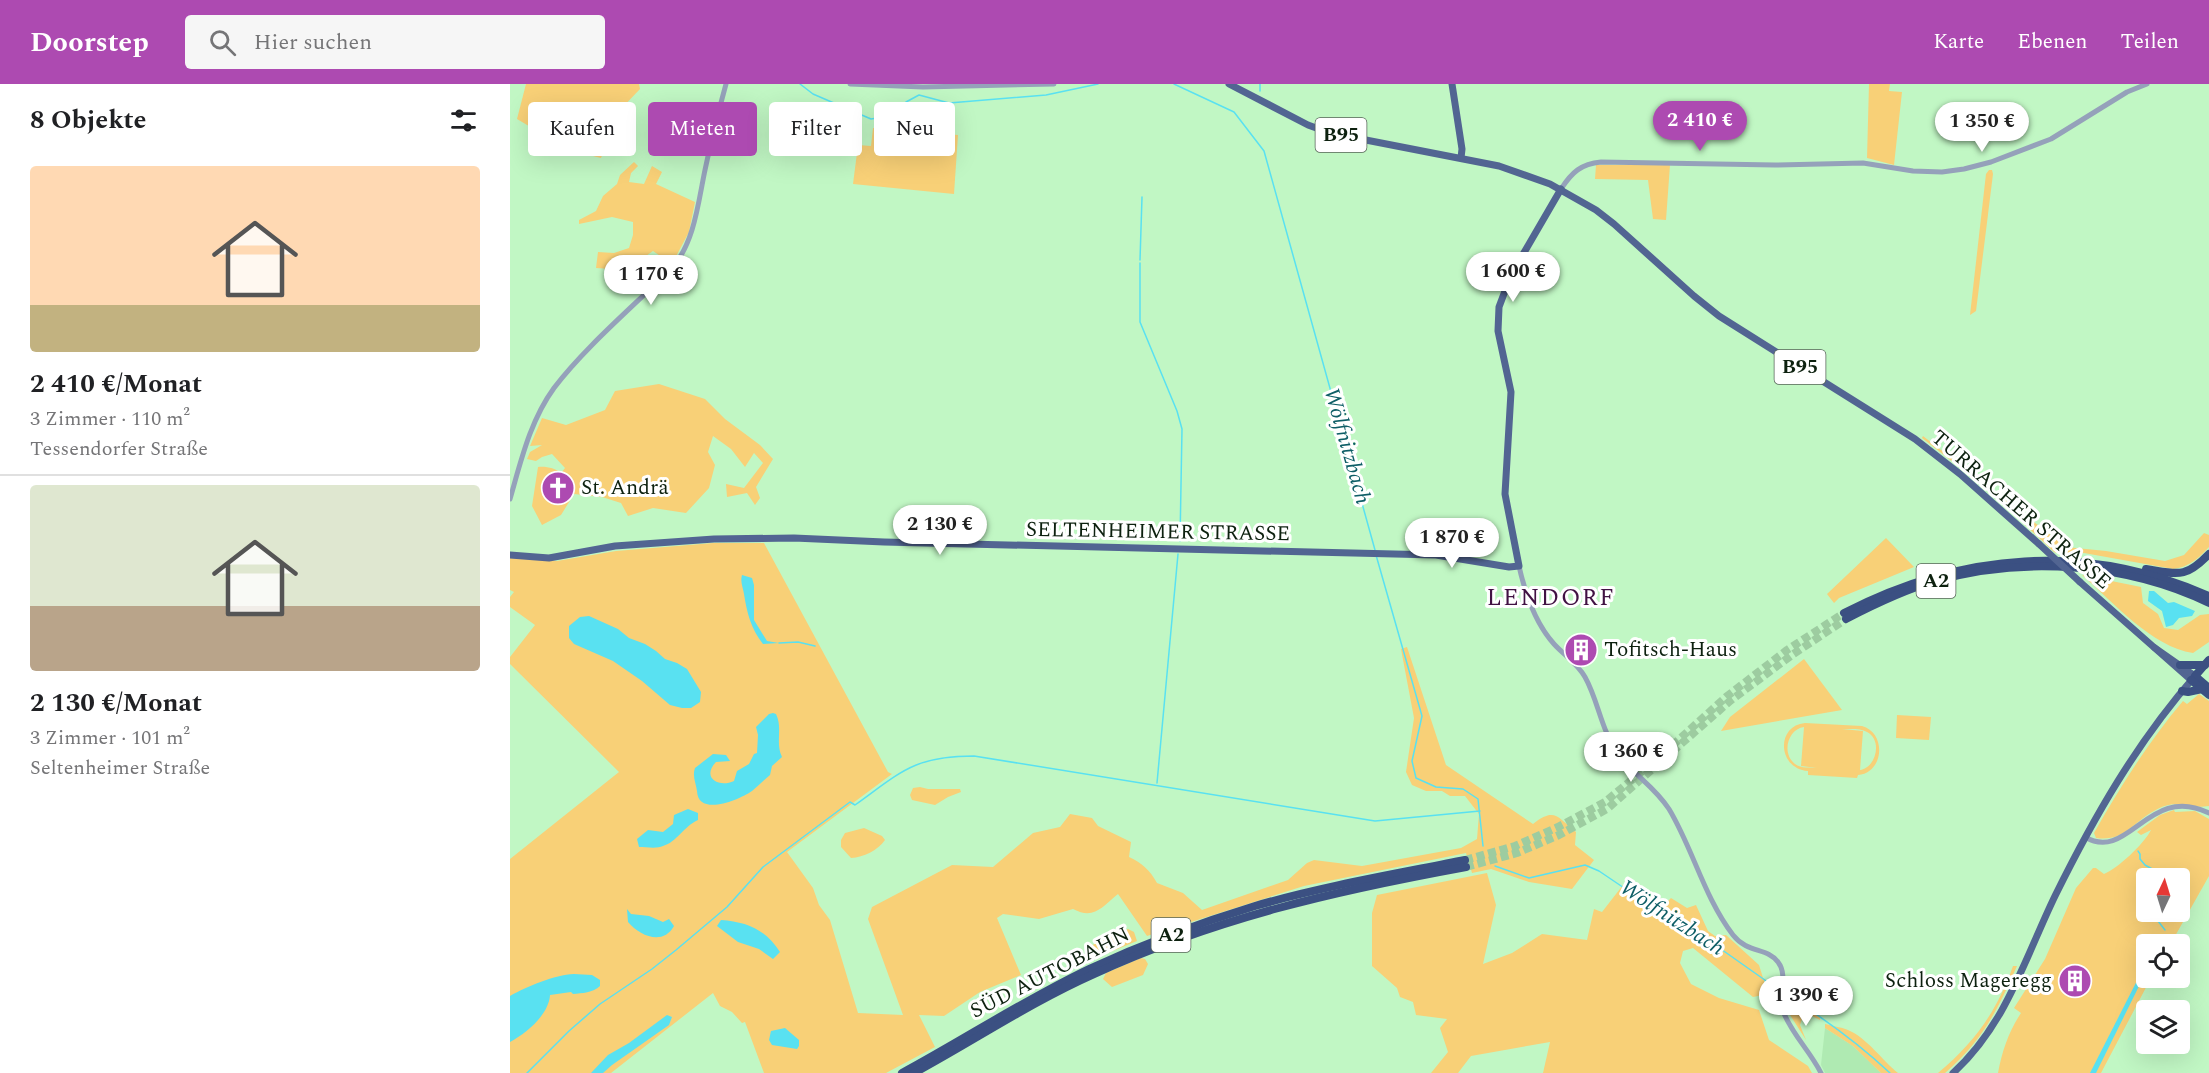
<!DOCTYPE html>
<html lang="de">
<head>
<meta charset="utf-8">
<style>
	body { margin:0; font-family:Spectral,serif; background:#f6f6f6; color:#202124; height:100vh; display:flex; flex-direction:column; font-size:22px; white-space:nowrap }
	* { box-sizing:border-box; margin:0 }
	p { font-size:20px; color:#757577 }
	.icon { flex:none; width:33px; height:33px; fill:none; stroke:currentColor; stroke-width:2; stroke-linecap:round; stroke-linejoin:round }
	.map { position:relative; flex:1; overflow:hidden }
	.details { display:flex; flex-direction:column; background:#fff; width:510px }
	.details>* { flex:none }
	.banner { position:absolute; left:18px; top:18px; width:570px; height:54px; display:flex; gap:12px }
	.needle { width:39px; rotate:4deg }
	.tools { position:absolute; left:1626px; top:784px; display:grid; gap:12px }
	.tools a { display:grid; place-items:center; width:54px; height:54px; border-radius:6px; background:#fff; box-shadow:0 6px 24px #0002; font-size:30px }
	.price { position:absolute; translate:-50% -51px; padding:0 14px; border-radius:21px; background:#fff; color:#222; font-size:20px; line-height:39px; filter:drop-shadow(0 2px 3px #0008) }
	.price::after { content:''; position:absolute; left:50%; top:36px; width:18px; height:14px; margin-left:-9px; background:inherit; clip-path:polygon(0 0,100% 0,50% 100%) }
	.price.active { background:#ad4ab1; color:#fff }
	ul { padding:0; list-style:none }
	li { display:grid; align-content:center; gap:12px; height:318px; padding:0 30px }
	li+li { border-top:2px solid #e0e0e0 }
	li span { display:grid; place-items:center; height:186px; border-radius:6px; color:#555 }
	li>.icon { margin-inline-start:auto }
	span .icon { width:108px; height:108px; fill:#fffc; stroke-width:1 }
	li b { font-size:26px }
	h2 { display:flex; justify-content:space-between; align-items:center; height:72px; padding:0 30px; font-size:26px }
	.pill { padding:0 21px; border-radius:6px; background:#fff; box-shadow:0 6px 24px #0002; font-size:21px; line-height:54px }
	.pill.active { background:#ad4ab1; color:#fff }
	header { display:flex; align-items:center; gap:36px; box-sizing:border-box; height:84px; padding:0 30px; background:#ad4ab1; color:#fff }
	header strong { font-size:28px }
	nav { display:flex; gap:33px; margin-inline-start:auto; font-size:21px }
	.search { width:420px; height:54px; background:#f6f6f6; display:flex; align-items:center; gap:15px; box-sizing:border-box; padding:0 21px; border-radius:6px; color:#757577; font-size:22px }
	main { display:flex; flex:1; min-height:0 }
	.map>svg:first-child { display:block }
	.built { fill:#afeab2 }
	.green { fill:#f8d077; fill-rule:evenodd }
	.water { fill:#59e1f1 }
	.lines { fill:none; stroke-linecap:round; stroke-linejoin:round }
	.stream { stroke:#59e1f1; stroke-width:1.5 }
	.highway-tunnel { stroke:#9dcca0; stroke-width:8; stroke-dasharray:8 4; stroke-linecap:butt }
	.minor { stroke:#95a1ba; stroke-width:5 }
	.major { stroke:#526592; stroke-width:7 }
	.highway { stroke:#3b5082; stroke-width:8 }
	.major-bridge { stroke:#526592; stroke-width:7 }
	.labels { text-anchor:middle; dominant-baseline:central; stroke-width:6; stroke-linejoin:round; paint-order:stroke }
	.shield { fill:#fff; stroke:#566457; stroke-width:1.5 }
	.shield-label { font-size:20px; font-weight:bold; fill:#0d210f }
	.poi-label { font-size:21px; fill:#0d210f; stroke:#fff; text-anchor:start }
	.street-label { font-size:21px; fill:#0d210f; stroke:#fff }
	.water-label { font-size:22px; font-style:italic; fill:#0e5e66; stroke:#fff }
	.quarter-label { font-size:24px; letter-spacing:1.5px; fill:#411243; stroke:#fff }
</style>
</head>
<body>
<header>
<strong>Doorstep</strong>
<div class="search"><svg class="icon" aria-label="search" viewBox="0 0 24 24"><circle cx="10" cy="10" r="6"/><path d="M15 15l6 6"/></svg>Hier suchen</div>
<nav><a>Karte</a><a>Ebenen</a><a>Teilen</a></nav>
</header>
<main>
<section class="details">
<h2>8 Objekte<svg class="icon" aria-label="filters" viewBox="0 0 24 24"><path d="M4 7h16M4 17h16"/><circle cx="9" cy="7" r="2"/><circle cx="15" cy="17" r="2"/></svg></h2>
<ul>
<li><span style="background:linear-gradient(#ffd9b3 75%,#c2b280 0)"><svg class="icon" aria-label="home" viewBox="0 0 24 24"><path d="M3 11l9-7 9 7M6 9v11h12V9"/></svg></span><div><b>2 410 €/Monat</b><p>3 Zimmer · 110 m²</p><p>Tessendorfer Straße</p></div></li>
<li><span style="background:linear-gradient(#dfe7d0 65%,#b9a48a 0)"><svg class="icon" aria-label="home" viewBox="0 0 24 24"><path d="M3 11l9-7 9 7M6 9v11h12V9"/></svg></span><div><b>2 130 €/Monat</b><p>3 Zimmer · 101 m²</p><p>Seltenheimer Straße</p></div></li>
</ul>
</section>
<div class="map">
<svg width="1699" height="989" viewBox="0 0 1699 989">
	<rect width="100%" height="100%" fill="#c1f7c4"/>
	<!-- built -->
	<path class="built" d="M 1315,944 L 1343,962 L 1371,989 L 1315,989 L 1311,981 Z"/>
	<!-- green -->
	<g class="green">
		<path d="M 16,0 L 129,0 L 130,5 L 108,28 L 91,74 L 67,68 L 48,68 L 34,51 L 7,35 Z"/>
		<path d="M 1359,0 L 1380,0 L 1379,7 L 1392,8 L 1384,81 L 1357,74 Z"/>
		<path d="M 363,44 L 448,51 L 444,110 L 343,100 L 348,61 L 361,62 Z"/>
		<path d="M 124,78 L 128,82 L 121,89 L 119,98 L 134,100 L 142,82 L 152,88 L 146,100 L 185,118 L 179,148 L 162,180 L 143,167 L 116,186 L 86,184 L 88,168 L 104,169 L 119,164 L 123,151 L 123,138 L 102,133 L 69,140 L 69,136 L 86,127 L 93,112 L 107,100 L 110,91 Z"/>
		<path d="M 1086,81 L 1160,81 L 1156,136 L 1143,135 L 1138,96 L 1085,95 Z"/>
		<path d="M 1479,86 L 1482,86 L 1483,90 L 1466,227 L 1460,231 L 1476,90 Z"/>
		<path d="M 149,300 L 195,315 L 215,335 L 250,361 L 263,375 L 246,403 L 250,414 L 245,421 L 237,409 L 217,413 L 216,400 L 234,404 L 253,379 L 244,369 L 235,383 L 221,365 L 203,352 L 198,368 L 205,381 L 199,404 L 176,429 L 143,424 L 118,432 L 111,419 L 92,413 L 64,410 L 51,431 L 32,441 L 22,422 L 28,383 C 36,382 45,384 51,389 L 55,384 L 42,370 L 32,373 L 26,377 L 17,375 L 20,368 L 32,361 L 20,362 L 32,334 L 56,341 L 95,326 L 105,307 Z"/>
		<path d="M 1413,352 L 1556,463 L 1596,467 L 1655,477 L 1674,471 L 1694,449 L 1699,451 L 1699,463 C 1688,475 1679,483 1663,485 L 1574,469 L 1553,471 L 1544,468 L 1475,403 L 1412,354 Z"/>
		<path d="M 1376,454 L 1404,483 L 1329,514 L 1324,519 L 1317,510 Z"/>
		<path d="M 203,459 L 254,459 L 378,688 L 382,690 L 277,768 L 303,804 L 309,821 L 320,836 L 348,929 L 393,931 L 358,835 L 362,823 L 442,781 L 483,783 L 523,749 L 550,743 L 560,730 L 582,734 L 588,742 L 621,758 L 619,773 C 632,779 640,786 647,799 L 673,809 L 692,826 L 778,796 L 797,779 L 804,776 L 852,782 L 951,764 L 967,755 L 969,730 L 955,712 L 940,712 L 932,707 L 916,707 L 902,701 L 896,688 L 904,634 L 891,565 L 897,563 L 936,681 L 1023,740 C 1045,723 1047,733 1066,748 L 1065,761 L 1084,776 L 1062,805 L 1019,798 L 981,785 L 962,789 L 956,769 L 794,802 L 637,852 L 608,810 C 592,823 584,836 563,825 L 529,835 L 493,830 L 487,834 L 511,891 L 470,908 L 434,932 L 409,931 L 425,963 L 376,989 L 254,989 L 235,938 L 232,939 L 222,928 L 210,922 L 203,909 L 101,989 L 0,989 L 0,775 L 109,688 L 0,580 L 0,573 L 25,541 L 0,523 L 0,513 L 4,508 L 0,506 L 0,474 L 47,477 L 106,467 Z"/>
		<path d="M 1572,491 L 1631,503 L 1633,519 L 1648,530 L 1654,544 L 1668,546 L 1690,531 L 1699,530 L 1699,558 L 1683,569 C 1642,563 1603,518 1572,491 Z"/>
		<path d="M 1294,575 L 1332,626 L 1211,647 L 1220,633 Z"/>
		<path d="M 1689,610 L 1699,617 L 1699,722 C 1679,726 1667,713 1644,727 C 1622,739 1614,758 1586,754 L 1584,749 C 1610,703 1639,657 1673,617 L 1677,620 Z"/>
		<path d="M 1387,631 L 1421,633 L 1419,656 L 1386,654 Z"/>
		<path d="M 1295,639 L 1352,642 C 1377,649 1374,689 1348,691 L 1347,694 L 1298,691 L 1298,687 C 1268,685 1265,642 1295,639 ZM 1294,643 L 1291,682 L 1308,684 C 1301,683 1291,685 1285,680 C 1271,669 1278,645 1294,643 ZM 1332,645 C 1340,645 1351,644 1357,648 C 1373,656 1366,684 1350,686 L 1353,647 Z"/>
		<path d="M 410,703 L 418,705 L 450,705 L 451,708 L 438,713 L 425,721 L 402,716 L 400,711 L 403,704 Z"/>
		<path d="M 1664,726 L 1665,728 L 1685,727 L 1699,735 L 1699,792 L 1660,861 L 1636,861 L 1636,894 L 1641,894 L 1591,989 L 1488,989 C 1492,967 1499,947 1511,929 L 1504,924 L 1535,875 L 1566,804 L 1583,784 L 1586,784 L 1594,790 C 1607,785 1634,760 1641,746 L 1631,751 L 1627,748 L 1650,731 ZM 1636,795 L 1670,795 L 1670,828 L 1636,828 Z"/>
		<path d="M 354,744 L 372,752 L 375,756 C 367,767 354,773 341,774 L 331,763 L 331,756 L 335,749 Z"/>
		<path d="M 977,789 L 986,821 L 973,880 L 1002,869 L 1032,850 L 1077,856 L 1084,825 L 1092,828 L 1113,801 L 1150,825 L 1161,814 L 1177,824 L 1186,821 L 1198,847 L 1205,852 L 1216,851 L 1249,881 L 1258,910 L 1243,913 L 1183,864 L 1173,867 L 1170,879 L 1181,900 L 1209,914 L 1249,926 L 1259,956 L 1298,982 L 1302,989 L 1033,989 L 1040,958 L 961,972 L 948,989 L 921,989 L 938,968 L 930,944 L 937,935 L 906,931 L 903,918 L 890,913 L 887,904 L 862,882 L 862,829 L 867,811 Z"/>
		<path d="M 618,845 L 624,848 L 627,857 L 583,875 L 578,873 L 575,868 L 578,863 Z"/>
		<path d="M 631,874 L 635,875 L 638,880 L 633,891 L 602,903 L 593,895 L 596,889 Z"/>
		<path d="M 1503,882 L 1507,882 C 1487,927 1473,956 1435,989 L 1428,989 C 1465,958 1487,927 1503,882 Z"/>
		<path d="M 1276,901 L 1310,924 L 1310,936 L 1298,930 L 1293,932 L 1290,941 L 1296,956 L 1275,923 Z"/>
		<path d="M 1315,940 C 1322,942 1331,943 1338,946 C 1357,954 1372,976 1388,989 L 1371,989 L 1343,962 L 1315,944 Z"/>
	</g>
	<!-- water -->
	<g class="water">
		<path d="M 232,491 L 242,494 L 244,501 L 244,536 L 257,557 L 269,559 L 253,560 C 241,545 237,529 234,510 C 233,503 230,498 232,491 Z"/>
		<path d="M 1639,507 L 1644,507 L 1658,519 L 1664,518 L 1685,527 L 1682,532 L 1669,534 L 1663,541 L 1656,543 L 1652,527 L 1638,517 Z"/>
		<path d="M 79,532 L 108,545 L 119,554 L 135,560 L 146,567 L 155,575 L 167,579 L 177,585 L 191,608 L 190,618 L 181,624 L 172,624 L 160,621 L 132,597 L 103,577 L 64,560 L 59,554 L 59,542 L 70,533 Z"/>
		<path d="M 263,629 L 266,630 C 273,644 265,659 272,673 L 262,682 L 260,691 C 254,696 248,702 242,707 C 229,716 188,733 187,707 C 186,699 182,692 185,684 L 203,670 L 216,671 L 220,677 L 206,678 C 191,694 209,704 224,697 L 227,687 L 239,680 L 244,670 L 247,669 L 248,651 L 246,643 L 259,630 Z"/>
		<path d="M 178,725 L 188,729 L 188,736 C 174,742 167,758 153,762 C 147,765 136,763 129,763 L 127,755 L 138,746 L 153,748 L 163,740 L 164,731 Z"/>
		<path d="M 117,825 L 121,830 L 139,832 L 153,838 L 159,835 L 164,842 C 153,862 130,852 118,838 Z"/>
		<path d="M 211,836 C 237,838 255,845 270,868 L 263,875 L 249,865 L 228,858 L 207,842 Z"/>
		<path d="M 1636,879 L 1636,888 L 1586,989 L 1580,989 Z"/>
		<path d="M 64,890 L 82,891 L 90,896 L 90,902 C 83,909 72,909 63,910 L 61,908 L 40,911 C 39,930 17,949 0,958 L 0,912 C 18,902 44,891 64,890 Z"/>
		<path d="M 157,931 L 162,933 L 159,941 L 102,981 L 93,989 L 81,989 L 98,971 L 119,959 Z"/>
		<path d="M 275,944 L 289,956 L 289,962 L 287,965 L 262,961 L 259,956 L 261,947 Z"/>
	</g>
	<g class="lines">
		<!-- stream -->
		<g class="stream">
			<path d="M 290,0 L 303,10 L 361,35 L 380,32 L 396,18 L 409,11 L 439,19 L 536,11 L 588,0"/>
			<path d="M 664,0 L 724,28 L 754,67 L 865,466"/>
			<path d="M 750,7 L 750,0"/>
			<path d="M 630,176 L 632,113"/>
			<path d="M 630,179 L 630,238 L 667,327 L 672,345 L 670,457"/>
			<path d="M 866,471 L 912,632 L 902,677 L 906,694 L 926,703 L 953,705 L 968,715 L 973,762"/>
			<path d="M 269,559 L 288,558 L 305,562"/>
			<path d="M 647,699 L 668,470"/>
			<path d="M 1628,767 L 1630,770 L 1630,775 L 1635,781 L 1644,786 L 1642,795"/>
			<path d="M 985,782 L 1019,794 L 1075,781 L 1089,787 L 1157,833 L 1174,839 L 1269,906"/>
			<path d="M 1641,828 L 1655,846"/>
			<path d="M 1274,909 C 1312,933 1347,958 1380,989"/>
			<path d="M 17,989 L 59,947 L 90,920 L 142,885 L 166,866 L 217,823 L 253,783 L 340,718 L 345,721 C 391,688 404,672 464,672 L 865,737 L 970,727"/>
		</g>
		<!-- highway-tunnel -->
		<g class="highway-tunnel">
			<path d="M 955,776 L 1005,762 L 1048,743 L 1095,718 L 1154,669 L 1216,613 L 1277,566 L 1334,529"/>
			<path d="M 956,783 L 1007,769 L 1049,751 L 1097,725 L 1220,617 L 1282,571 L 1336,535"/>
		</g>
		<!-- minor -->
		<g class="minor">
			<path d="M 340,0 L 413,3 L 544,0"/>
			<path d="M 1051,105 C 1062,88 1071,80 1091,78 L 1265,81 L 1353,79 L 1403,87 L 1432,88 L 1454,85 L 1481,78 L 1541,55 L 1617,8 L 1637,0"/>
			<path d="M 0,415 C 11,377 20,337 44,304 C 76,262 125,221 163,183 C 185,156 188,119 195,86 C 201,57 208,29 216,0"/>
			<path d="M 1009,482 C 1015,509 1025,539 1044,560 C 1054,571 1067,579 1075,593 C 1089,618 1091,648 1110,672 C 1125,692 1144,702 1159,725 C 1183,765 1194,813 1223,851 C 1238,870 1257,863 1268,878 C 1279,892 1267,912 1273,927 C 1281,949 1300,967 1311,989"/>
			<path d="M 1575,753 C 1619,779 1638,699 1699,729"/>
		</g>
		<!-- major -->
		<g class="major">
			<path d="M 719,0 L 798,41 L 820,49 L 989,82 L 1040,100 L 1086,126 L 1104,140 L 1184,212 L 1209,232 L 1405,355 L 1450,390 L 1529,460"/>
			<path d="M 942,0 L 952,65 L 951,74"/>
			<path d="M 0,471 L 39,474 L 105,462 L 204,455 L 284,454 L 374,458 L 926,471 L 999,483 L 1009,482 L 995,410 L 1001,308 L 988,247 L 989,223 L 1001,191 L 1051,105"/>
			<path d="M 1570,498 L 1681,596"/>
			<path d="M 1443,989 C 1496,941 1515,874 1545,812 C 1584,733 1627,658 1685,592 L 1645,564"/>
		</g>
		<!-- highway -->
		<g class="highway">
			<path d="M 1636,485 C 1668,490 1675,495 1699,470"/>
			<path d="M 1334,529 C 1452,468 1576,458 1699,512"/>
			<path d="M 1336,535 C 1365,520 1394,506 1425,497 C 1514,472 1616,479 1699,519"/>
			<path d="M 1699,576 L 1685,592 L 1699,604"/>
			<path d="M 1670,581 L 1695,581"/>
			<path d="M 1681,596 L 1699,611"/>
			<path d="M 1672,607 L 1678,608 L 1692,605"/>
			<path d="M 392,989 C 455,955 514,916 579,885 C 633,860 689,839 745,822 C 814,802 885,790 955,776"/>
			<path d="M 404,989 C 465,956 521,918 584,890 C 706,834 825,807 956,783"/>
		</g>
		<!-- major-bridge -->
		<path class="major-bridge" d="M 1529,460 L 1570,498"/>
	</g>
	<!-- icons -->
	<defs>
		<g id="church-disc" transform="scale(1.725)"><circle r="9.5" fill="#ad4ab1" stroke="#fff"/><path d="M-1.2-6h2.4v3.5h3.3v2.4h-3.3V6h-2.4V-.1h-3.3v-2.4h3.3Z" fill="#fff"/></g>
		<g id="building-disc" transform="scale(1.725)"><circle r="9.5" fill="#ad4ab1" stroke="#fff"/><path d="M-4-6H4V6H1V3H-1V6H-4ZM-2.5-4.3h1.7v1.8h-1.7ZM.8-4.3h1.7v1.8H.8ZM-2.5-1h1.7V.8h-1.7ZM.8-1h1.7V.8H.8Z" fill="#fff"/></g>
	</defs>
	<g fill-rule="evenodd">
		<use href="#church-disc" x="48" y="404"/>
		<use href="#building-disc" x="1071" y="566"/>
		<use href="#building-disc" x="1565" y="897"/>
	</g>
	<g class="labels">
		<!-- shield labels -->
		<g class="shield">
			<rect x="805.5" y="34" width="51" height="34" rx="4.5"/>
			<rect x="1264.5" y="266" width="51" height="34" rx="4.5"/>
			<rect x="1406.5" y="480" width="39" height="34" rx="4.5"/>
			<rect x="641.5" y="834" width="39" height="34" rx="4.5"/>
		</g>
		<g class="shield-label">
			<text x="831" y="51">B95</text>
			<text x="1290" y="283">B95</text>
			<text x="1426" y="497">A2</text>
			<text x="661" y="851">A2</text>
		</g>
		<!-- poi labels -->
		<g class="poi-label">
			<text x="71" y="404">St. Andrä</text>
			<text x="1094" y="566">Tofitsch-Haus</text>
			<text x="1542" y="897" text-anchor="end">Schloss Mageregg</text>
		</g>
		<!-- street labels -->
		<g class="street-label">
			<text transform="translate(1511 426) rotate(41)">TURRACHER STRASSE</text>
			<text transform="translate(648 448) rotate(1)">SELTENHEIMER STRASSE</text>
			<text transform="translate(540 889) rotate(-27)">SÜD AUTOBAHN</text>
		</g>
		<!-- water labels -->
		<g class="water-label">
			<text transform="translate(837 362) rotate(74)">Wölfnitzbach</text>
			<text transform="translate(1162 834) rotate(33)">Wölfnitzbach</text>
		</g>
		<!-- quarter labels -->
		<g class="quarter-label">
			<text x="1041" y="514">LENDORF</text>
		</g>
	</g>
</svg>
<div class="tools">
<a><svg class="needle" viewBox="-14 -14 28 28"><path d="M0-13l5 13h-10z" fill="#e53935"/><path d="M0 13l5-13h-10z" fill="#757577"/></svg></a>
<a><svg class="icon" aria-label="locate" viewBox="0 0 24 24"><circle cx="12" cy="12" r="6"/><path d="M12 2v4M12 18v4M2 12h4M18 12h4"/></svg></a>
<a><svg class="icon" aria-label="layers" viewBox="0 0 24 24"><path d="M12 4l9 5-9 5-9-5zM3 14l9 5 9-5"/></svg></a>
</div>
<b class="price active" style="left:1190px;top:68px">2 410 €</b>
<b class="price" style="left:1472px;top:69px">1 350 €</b>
<b class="price" style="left:1003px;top:219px">1 600 €</b>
<b class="price" style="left:141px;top:222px">1 170 €</b>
<b class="price" style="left:430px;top:472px">2 130 €</b>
<b class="price" style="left:942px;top:485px">1 870 €</b>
<b class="price" style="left:1121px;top:699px">1 360 €</b>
<b class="price" style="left:1296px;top:943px">1 390 €</b>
<div class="banner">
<a class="pill">Kaufen</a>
<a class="pill active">Mieten</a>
<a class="pill">Filter</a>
<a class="pill">Neu</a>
</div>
</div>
</main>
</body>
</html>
